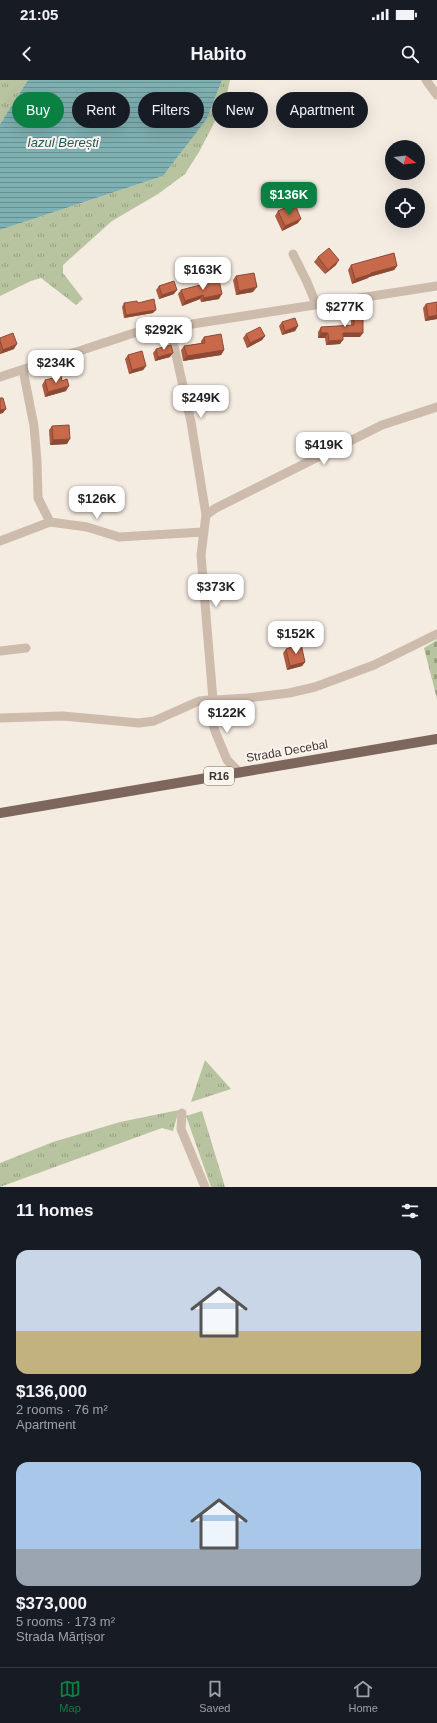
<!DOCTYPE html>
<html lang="en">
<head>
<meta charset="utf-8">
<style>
	body { margin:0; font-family:Helvetica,sans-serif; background:#242831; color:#f1f3f6; height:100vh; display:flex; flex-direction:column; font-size:15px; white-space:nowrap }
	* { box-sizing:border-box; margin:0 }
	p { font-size:13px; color:#9ea1a6 }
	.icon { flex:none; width:22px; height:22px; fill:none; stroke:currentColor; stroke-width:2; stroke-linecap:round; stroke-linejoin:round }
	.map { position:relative; height:1107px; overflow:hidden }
	.panel { display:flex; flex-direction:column; background:#171b24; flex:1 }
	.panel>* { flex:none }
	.top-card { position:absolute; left:12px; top:12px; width:413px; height:36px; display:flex; gap:8px }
	.needle { width:26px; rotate:105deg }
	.controls { position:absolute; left:385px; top:60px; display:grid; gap:8px }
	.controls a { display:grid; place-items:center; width:40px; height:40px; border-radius:50%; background:#171b24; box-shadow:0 4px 16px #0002; font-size:20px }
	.price { position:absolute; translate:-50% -34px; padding:0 9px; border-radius:8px; background:#fff; color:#222; font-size:13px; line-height:26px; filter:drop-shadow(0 1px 2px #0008) }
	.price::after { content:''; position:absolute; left:50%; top:24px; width:12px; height:9px; margin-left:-6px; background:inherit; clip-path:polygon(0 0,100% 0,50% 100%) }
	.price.on { background:#0b8043; color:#fff }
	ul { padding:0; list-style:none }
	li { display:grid; align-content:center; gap:8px; height:212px; padding:0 16px }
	li span { display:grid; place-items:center; height:124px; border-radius:12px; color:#555 }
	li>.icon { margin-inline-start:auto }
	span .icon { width:72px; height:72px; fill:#fffc; stroke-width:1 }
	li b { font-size:17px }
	h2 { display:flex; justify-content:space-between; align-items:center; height:48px; padding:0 16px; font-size:17px }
	.pill { padding:0 14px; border-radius:18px; background:#171b24; box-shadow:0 4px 16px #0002; font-size:14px; line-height:36px }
	.pill.on { background:#0b8043; color:#fff }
	.status { display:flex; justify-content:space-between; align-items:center; height:28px; padding:0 20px; background:#171b24; direction:ltr }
	.status svg { height:11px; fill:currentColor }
	header { display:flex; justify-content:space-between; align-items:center; height:52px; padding:0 16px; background:#171b24; font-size:18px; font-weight:700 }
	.tab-bar { display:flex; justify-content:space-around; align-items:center; height:56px; border-top:1px solid #363941; background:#171b24; font-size:11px; color:#9ea1a6 }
	.tab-bar a { display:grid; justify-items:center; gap:2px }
	.tab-bar .on { color:#0b8043 }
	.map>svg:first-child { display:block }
	.grass { fill:url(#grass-tufts) }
	.cemetery { fill:url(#cemetery-stones) }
	.water { fill:url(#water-rules) }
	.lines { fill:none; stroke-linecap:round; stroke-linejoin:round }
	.minor { stroke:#cdbbac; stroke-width:9 }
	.major { stroke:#7d675c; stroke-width:10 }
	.wall { fill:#ac5a40 }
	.shaded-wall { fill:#8c4a34 }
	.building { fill:#c8694b; stroke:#8c4a34 }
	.labels { text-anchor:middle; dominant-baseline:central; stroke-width:4; stroke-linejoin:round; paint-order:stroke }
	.shield { fill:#fbf5ee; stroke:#756b66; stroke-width:1 }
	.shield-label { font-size:11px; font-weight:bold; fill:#3b302b }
	.street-label { font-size:12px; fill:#3b302b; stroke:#fbf5ee }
	.water-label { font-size:13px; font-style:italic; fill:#1f5a5e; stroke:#fbf5ee }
</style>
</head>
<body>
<div class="status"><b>21:05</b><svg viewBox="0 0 49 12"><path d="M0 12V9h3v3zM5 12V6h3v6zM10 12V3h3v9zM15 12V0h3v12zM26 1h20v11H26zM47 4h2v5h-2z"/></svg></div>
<header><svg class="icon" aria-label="back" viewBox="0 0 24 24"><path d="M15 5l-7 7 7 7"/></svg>Habito<svg class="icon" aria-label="search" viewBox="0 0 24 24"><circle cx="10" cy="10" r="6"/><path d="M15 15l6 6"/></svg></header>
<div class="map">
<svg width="437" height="1107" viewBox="0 0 437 1107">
	<defs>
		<pattern id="grass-tufts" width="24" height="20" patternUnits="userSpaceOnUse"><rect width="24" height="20" fill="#b8c4a0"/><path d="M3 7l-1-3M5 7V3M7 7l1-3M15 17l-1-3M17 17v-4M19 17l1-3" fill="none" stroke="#97a083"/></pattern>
		<pattern id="cemetery-stones" width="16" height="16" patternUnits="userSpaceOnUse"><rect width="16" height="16" fill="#b8c4a0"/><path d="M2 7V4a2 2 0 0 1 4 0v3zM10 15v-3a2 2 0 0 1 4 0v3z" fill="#97a083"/></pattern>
		<pattern id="water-rules" width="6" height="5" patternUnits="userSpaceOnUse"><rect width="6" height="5" fill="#7fb0b2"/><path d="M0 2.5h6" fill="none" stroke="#699091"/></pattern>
	</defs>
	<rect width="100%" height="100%" fill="#f4ebe1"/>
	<!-- grass -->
	<g class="grass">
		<path d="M 0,0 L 28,0 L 0,44 Z"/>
		<path d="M 222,0 L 230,0 L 225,22 L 199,72 L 185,94 L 158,114 L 112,141 L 63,185 L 63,193 L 83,219 L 76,225 L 41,198 L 31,201 L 0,216 L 0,150 L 163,96 L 207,39 Z"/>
		<path d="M 205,980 L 231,1009 L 191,1022 Z"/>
		<path d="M 179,1030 L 173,1051 L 162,1048 L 0,1107 L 0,1083 L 53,1062 L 120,1042 Z"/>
		<path d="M 202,1031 L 225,1107 L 211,1107 L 186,1036 Z"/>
	</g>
	<!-- cemetery -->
	<path class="cemetery" d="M 437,560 L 437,619 L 424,568 Z"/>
	<!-- water -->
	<path class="water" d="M 28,0 L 222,0 L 207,39 L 163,96 L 0,150 L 0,44 Z"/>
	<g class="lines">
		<!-- minor -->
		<g class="minor">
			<path d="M 426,0 L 437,15"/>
			<path d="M 293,174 L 307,202 L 316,224"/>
			<path d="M 170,248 L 191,342 L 206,435 L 201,475 L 213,620"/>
			<path d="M 23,290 L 34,346 L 37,381 L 38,418 L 50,442"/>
			<path d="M 0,297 L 134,253 L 437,206"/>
			<path d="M 206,435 L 216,428 L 382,345 L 437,327"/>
			<path d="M 0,461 L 50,442 L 87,447 L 119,457 L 203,452"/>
			<path d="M 0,571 L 26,568"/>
			<path d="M 206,620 L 215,651 L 227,680 L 240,693"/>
			<path d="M 0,638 L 63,636 L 139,643 L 154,641 L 199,621 L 248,618 L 289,613 L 315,607 L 374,585 L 437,554"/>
			<path d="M 182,1033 L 181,1049 L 205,1107"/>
		</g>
		<!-- major -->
		<path class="major" d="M 0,733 L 437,659"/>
	</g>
	<!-- wall -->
	<g class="wall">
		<path d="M 278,131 L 298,143 L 282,151 L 275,136 Z"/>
		<path d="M 318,177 L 336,185 L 325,194 L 314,182 Z"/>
		<path d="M 351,185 L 397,186 L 394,190 L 369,197 L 368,198 L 352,204 L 348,190 Z"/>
		<path d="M 236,196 L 253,212 L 236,215 L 233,200 Z"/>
		<path d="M 159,206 L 174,214 L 159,219 L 156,210 Z"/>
		<path d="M 181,210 L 219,219 L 201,222 L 200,219 L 182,226 L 178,214 Z"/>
		<path d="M 124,223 L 138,223 L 153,233 L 124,238 L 122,227 Z"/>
		<path d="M 426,224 L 437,239 L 425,241 L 423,228 Z"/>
		<path d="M 354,231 L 360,257 L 343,257 L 340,264 L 326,265 L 325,258 L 318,258 L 318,252 L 321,247 L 351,245 L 351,235 Z"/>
		<path d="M 282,242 L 298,246 L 295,251 L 282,255 L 279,246 Z"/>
		<path d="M 246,254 L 265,256 L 262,260 L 247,268 L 243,258 Z"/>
		<path d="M 204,257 L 224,270 L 221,275 L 183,281 L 181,270 L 184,266 L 201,263 L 201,261 Z"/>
		<path d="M 0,258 L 14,269 L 0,274 Z"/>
		<path d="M 156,269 L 170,277 L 155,281 L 153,273 Z"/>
		<path d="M 128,275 L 146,286 L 143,290 L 129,294 L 125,279 Z"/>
		<path d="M 45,300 L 66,311 L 45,317 L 42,305 Z"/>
		<path d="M 52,346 L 67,364 L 50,365 L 49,350 Z"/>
		<path d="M 286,569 L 305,582 L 302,586 L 287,590 L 283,573 Z"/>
	</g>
	<!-- shaded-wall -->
	<g class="shaded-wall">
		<path d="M 301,139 L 298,143 L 282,151 L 285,146 Z"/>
		<path d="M 339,180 L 336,185 L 325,194 L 328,190 Z"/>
		<path d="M 397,186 L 394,190 L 369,197 L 368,198 L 352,204 L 355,199 L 371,193 Z"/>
		<path d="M 257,207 L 253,212 L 236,215 L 239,211 Z"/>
		<path d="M 177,210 L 174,214 L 159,219 L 162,215 Z"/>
		<path d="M 222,214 L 219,219 L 201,222 L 204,218 Z"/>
		<path d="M 203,215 L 200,219 L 182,226 L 185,221 Z"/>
		<path d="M 156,230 L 153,233 L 124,238 L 126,235 Z"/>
		<path d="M 437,235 L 437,239 L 425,241 L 428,237 Z"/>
		<path d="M 298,246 L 295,251 L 282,255 L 285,251 Z"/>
		<path d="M 321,253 L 328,253 L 325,258 L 318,258 Z"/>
		<path d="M 343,253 L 363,253 L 360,257 L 340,257 Z"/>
		<path d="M 265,256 L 262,260 L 247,268 L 250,263 Z"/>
		<path d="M 343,260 L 340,264 L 326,265 L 329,261 Z"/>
		<path d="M 17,264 L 14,269 L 0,274 L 3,270 Z"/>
		<path d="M 224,270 L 221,275 L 183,281 L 187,276 Z"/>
		<path d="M 173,273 L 170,277 L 155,281 L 158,277 Z"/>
		<path d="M 146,286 L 143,290 L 129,294 L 132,290 Z"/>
		<path d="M 69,306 L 66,311 L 45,317 L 48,312 Z"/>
		<path d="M 6,329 L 3,333 L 0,334 L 0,330 Z"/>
		<path d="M 70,359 L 67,364 L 50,365 L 53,360 Z"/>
		<path d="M 305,582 L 302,586 L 287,590 L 290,586 Z"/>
	</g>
	<!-- building -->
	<g class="building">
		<path d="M 289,126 L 290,130 L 296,127 L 301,139 L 285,146 L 278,131 Z"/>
		<path d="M 329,168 L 339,180 L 328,190 L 318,177 Z"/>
		<path d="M 394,173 L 397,186 L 371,193 L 371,194 L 355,199 L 351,185 Z"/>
		<path d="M 254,193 L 257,207 L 239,211 L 236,196 Z"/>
		<path d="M 219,200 L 222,214 L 204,218 L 203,215 L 185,221 L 181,210 Z"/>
		<path d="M 174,201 L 177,210 L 162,215 L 159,206 Z"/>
		<path d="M 154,219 L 156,230 L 126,235 L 124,223 L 137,221 L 138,223 Z"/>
		<path d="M 437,222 L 437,235 L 428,237 L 426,224 Z"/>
		<path d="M 354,231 L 363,231 L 363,253 L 343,253 L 343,260 L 329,261 L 328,253 L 321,253 L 321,247 L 354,245 Z"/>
		<path d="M 295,238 L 298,246 L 285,251 L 282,242 Z"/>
		<path d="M 260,247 L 265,256 L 250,263 L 246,254 Z"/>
		<path d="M 13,253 L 17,264 L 3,270 L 0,261 L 0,258 Z"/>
		<path d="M 221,254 L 224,270 L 187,276 L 184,266 L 205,263 L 204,257 Z"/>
		<path d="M 171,265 L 173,273 L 158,277 L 156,269 Z"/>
		<path d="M 142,271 L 146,286 L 132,290 L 128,275 Z"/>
		<path d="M 61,296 L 62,301 L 67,299 L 69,306 L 48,312 L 45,300 Z"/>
		<path d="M 0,318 L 3,318 L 6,329 L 0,330 Z"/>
		<path d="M 69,345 L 70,359 L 53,360 L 52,346 Z"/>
		<path d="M 301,564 L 305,582 L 290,586 L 286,569 Z"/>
	</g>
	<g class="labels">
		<!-- shield labels -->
		<rect class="shield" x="204" y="687" width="30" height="18" rx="3"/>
		<g class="shield-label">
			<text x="219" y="696">R16</text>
		</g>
		<!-- street labels -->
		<g class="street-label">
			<text transform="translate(287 671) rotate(-10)">Strada Decebal</text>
		</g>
		<!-- water labels -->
		<g class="water-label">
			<text x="63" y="62">Iazul Berești</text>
		</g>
	</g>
</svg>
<div class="controls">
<a><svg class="needle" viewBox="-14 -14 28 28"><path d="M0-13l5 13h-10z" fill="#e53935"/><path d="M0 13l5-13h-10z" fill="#9ea1a6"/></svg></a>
<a><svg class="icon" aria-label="locate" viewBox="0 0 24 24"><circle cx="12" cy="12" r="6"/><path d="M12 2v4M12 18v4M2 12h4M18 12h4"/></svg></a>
</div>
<b class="price on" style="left:289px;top:136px">$136K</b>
<b class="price" style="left:203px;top:211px">$163K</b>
<b class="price" style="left:345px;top:248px">$277K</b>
<b class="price" style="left:164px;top:271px">$292K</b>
<b class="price" style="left:56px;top:304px">$234K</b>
<b class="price" style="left:201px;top:339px">$249K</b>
<b class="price" style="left:324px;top:386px">$419K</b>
<b class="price" style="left:97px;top:440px">$126K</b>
<b class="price" style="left:216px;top:528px">$373K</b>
<b class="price" style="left:296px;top:575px">$152K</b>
<b class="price" style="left:227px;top:654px">$122K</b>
<div class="top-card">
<a class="pill on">Buy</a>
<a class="pill">Rent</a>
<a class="pill">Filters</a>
<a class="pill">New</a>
<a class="pill">Apartment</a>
</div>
</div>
<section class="panel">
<h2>11 homes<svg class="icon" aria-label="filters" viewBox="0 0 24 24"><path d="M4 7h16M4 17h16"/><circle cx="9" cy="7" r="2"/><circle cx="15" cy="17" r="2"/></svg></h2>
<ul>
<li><span style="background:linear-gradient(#c9d6e8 65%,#c2b280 0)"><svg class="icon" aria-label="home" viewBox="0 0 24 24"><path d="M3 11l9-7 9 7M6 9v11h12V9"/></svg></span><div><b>$136,000</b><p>2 rooms · 76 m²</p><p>Apartment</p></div></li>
<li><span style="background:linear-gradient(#a9c7e8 70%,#9aa5b1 0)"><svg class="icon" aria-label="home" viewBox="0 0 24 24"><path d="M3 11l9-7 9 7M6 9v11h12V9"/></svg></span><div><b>$373,000</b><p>5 rooms · 173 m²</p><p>Strada Mărțișor</p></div></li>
</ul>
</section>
<nav class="tab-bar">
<a class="on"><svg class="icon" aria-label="map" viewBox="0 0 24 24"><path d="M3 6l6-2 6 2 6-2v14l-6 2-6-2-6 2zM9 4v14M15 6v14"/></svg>Map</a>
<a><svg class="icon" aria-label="saved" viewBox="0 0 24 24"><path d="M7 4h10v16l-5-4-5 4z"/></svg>Saved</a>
<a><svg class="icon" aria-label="home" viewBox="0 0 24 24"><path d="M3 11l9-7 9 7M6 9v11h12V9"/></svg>Home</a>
</nav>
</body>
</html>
